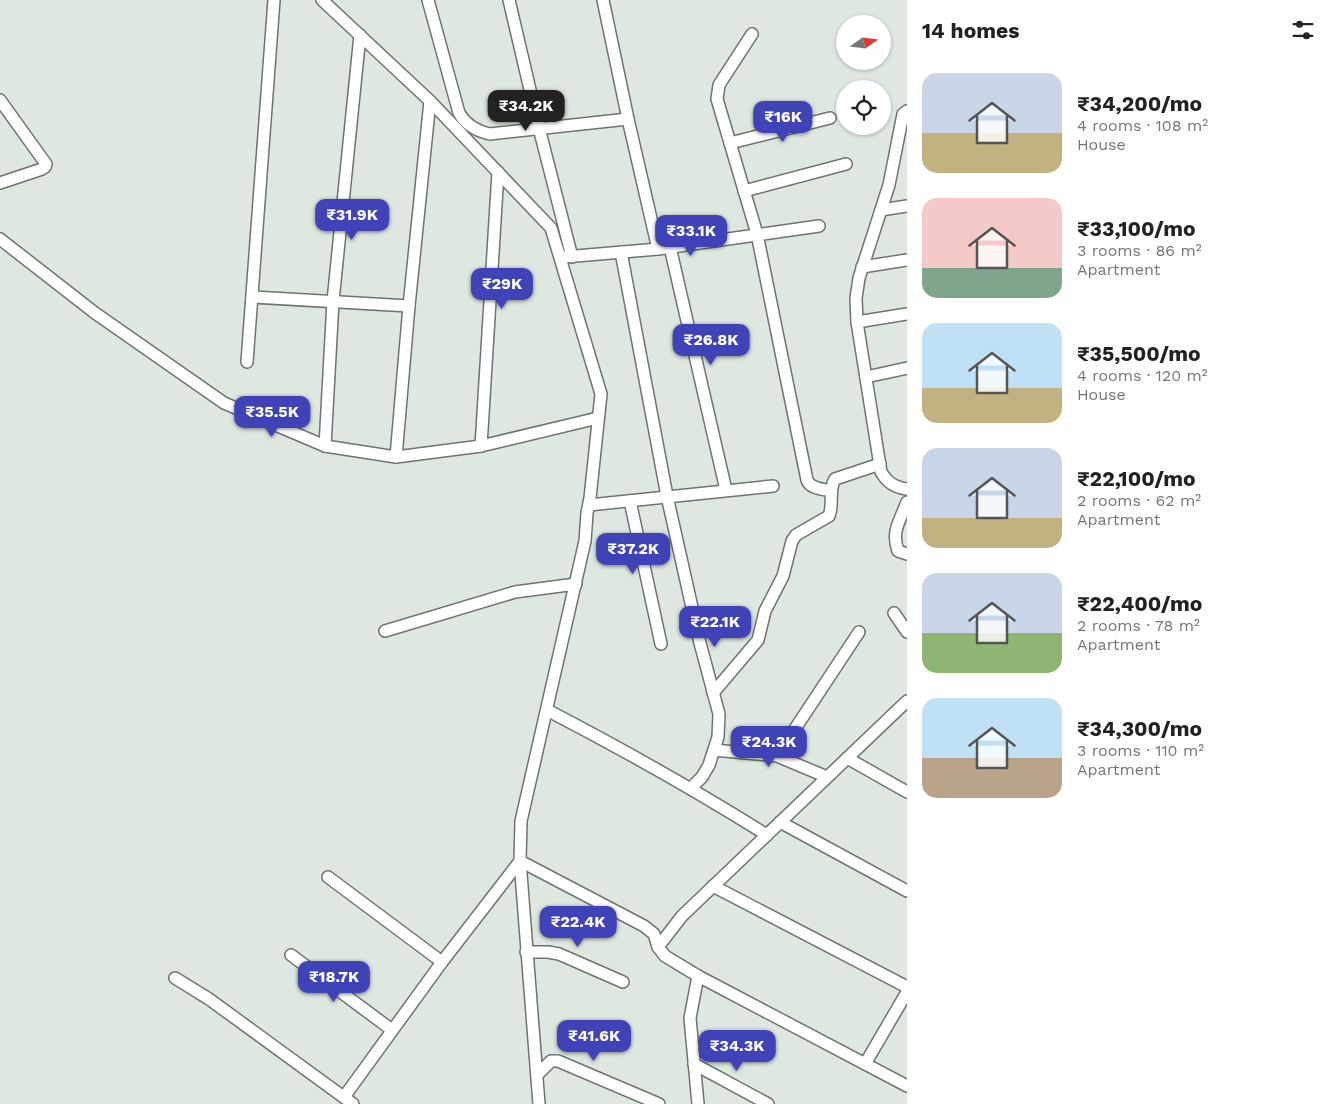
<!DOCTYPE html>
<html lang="en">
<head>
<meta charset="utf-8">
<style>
	body { margin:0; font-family:"Work Sans",sans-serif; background:#f2f2f2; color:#222; height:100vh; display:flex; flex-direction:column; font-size:19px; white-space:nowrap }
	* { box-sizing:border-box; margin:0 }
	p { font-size:16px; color:#767676 }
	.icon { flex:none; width:28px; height:28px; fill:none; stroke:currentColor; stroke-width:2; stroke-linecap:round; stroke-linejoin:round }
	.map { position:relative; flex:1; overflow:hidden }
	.panel { display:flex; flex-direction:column; background:#fff; width:425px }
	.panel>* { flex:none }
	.needle { width:32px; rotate:76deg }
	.tools { position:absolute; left:836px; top:15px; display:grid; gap:10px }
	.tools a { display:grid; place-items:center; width:55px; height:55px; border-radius:50%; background:#fff; box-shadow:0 1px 4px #0004; font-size:25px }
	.price { position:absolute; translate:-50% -42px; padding:0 11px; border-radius:10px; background:#4043b8; color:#fff; font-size:16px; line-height:32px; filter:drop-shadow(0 1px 2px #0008) }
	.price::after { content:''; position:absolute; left:50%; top:30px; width:15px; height:11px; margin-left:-8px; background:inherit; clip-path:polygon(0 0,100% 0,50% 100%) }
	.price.current { background:#222; color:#fff }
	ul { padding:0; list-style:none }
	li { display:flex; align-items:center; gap:15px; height:125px; padding:0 15px }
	li span { display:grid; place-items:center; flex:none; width:140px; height:100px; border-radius:15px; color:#555 }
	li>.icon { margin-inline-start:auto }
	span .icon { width:60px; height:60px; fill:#fffc; stroke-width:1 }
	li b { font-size:21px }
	h2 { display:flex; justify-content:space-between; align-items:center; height:60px; padding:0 15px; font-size:21px }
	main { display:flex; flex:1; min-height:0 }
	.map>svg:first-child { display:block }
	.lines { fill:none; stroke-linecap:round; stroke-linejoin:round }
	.minor-casing { stroke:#6c756e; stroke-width:14 }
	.minor { stroke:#fff; stroke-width:11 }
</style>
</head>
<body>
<main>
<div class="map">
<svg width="907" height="1104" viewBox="0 0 907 1104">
	<rect width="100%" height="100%" fill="#dee8e1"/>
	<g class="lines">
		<!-- minor casing -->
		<g class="minor-casing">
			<g id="minor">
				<path d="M 322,0 L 430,101 L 551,228 L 601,394 L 590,498 L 587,513 L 585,541 L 521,821 L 520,861 L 539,1104"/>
				<path d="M 428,0 L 459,113 C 466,125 476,131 490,134 L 628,119"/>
				<path d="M 509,0 L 539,128 L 572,257"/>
				<path d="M 603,0 L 628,119 L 658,249"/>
				<path d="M 752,34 L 719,85 L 717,99 L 757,234 L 807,480 C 810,489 823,489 831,491"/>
				<path d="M 0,100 L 46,164 L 45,167 L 42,169 L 0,183"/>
				<path d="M 907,111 L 903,114 L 889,185 L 859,278 L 856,298 L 857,322 L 881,472 C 888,483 894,487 907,489"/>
				<path d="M 730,143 L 830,118"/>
				<path d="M 744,191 L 846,164"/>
				<path d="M 881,210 L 907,206"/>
				<path d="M 0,239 L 95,313 L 224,403 L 325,446 L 396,457 L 481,446 L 598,418"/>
				<path d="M 670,247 L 726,490"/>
				<path d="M 621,252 L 667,496 L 700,643 L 719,714 L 718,737 L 709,765 L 702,777 L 691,788"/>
				<path d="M 564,257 L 658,249 L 819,226"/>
				<path d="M 862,267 L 907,260"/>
				<path d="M 252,297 L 409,306"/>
				<path d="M 857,322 L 907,314"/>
				<path d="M 247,362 L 274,0"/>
				<path d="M 866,377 L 907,368"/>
				<path d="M 325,446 L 333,301 L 360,35"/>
				<path d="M 481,446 L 498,172"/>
				<path d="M 396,457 L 409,306 L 430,101"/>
				<path d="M 630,501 L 661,644"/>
				<path d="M 907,502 C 900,521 891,531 898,551 L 907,554"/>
				<path d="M 589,505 L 773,486"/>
				<path d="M 894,613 L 907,632"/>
				<path d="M 385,631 L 515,592 L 576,584"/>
				<path d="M 713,693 L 758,640 L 765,611 L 783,576 L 792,541 L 796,535 L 829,516 C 834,504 828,490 835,479 L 880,464"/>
				<path d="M 907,701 L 682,916 L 658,947 L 665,956 L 698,976 L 907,1086"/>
				<path d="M 547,710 C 622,749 695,790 767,835"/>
				<path d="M 714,750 L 777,756 L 827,777"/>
				<path d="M 777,756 L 859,632"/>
				<path d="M 847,758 L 907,792"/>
				<path d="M 780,822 L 907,891"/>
				<path d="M 328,877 L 442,962"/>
				<path d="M 713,886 L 907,987"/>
				<path d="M 526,952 L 548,952 L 559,954 L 623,982"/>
				<path d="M 291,955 L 392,1030"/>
				<path d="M 175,978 L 209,999 L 353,1104"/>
				<path d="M 694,1064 L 768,1104"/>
				<path d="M 865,1064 L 907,992"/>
				<path d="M 537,1075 L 551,1061 L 558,1061 L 659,1104"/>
				<path d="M 344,1097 L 442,962 L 520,861 L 644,926 L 654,934 L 658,947"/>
				<path d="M 698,1104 L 690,1018 L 698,976"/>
			</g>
		</g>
		<!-- minor -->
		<use href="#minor" class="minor"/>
	</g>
</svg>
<div class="tools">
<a><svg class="needle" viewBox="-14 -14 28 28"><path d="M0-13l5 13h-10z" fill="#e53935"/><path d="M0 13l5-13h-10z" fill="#767676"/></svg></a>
<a><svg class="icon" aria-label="locate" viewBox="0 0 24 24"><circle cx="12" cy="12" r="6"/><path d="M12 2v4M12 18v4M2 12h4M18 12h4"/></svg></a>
</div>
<b class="price current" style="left:526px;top:132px">₹34.2K</b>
<b class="price" style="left:783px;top:143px">₹16K</b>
<b class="price" style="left:352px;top:241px">₹31.9K</b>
<b class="price" style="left:691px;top:257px">₹33.1K</b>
<b class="price" style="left:502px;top:310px">₹29K</b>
<b class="price" style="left:711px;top:366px">₹26.8K</b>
<b class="price" style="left:272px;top:438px">₹35.5K</b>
<b class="price" style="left:633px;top:575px">₹37.2K</b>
<b class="price" style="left:715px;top:648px">₹22.1K</b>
<b class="price" style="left:769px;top:768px">₹24.3K</b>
<b class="price" style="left:578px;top:948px">₹22.4K</b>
<b class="price" style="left:334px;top:1003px">₹18.7K</b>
<b class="price" style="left:594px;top:1062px">₹41.6K</b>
<b class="price" style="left:737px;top:1072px">₹34.3K</b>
</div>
<section class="panel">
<h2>14 homes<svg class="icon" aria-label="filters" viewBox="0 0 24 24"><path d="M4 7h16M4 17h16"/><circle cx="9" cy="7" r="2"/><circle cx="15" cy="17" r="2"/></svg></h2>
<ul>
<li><span style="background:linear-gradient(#c9d6e8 60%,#c2b280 0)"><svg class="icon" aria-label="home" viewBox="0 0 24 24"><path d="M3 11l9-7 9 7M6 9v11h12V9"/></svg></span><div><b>₹34,200/mo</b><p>4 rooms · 108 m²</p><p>House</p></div></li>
<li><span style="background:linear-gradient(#f6c9c9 70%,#7fa58c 0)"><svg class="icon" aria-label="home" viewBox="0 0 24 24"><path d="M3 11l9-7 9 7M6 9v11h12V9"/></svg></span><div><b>₹33,100/mo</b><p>3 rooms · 86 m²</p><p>Apartment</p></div></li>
<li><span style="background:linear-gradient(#bfe0f5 65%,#c2b280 0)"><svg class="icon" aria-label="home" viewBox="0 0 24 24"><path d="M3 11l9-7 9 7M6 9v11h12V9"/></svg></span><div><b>₹35,500/mo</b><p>4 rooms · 120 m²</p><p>House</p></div></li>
<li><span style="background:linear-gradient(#c9d6e8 70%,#c2b280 0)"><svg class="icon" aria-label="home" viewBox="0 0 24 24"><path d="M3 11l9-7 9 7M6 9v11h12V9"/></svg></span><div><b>₹22,100/mo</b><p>2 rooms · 62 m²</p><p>Apartment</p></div></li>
<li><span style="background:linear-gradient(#c9d6e8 60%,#8fb573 0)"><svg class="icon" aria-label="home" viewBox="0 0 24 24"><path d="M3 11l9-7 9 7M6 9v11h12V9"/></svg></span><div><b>₹22,400/mo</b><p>2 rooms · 78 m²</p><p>Apartment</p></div></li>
<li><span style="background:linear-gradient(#bfe0f5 60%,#b9a48a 0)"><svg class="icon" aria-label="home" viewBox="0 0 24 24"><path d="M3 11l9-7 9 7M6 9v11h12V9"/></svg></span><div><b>₹34,300/mo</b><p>3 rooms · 110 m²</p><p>Apartment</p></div></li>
</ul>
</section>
</main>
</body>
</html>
